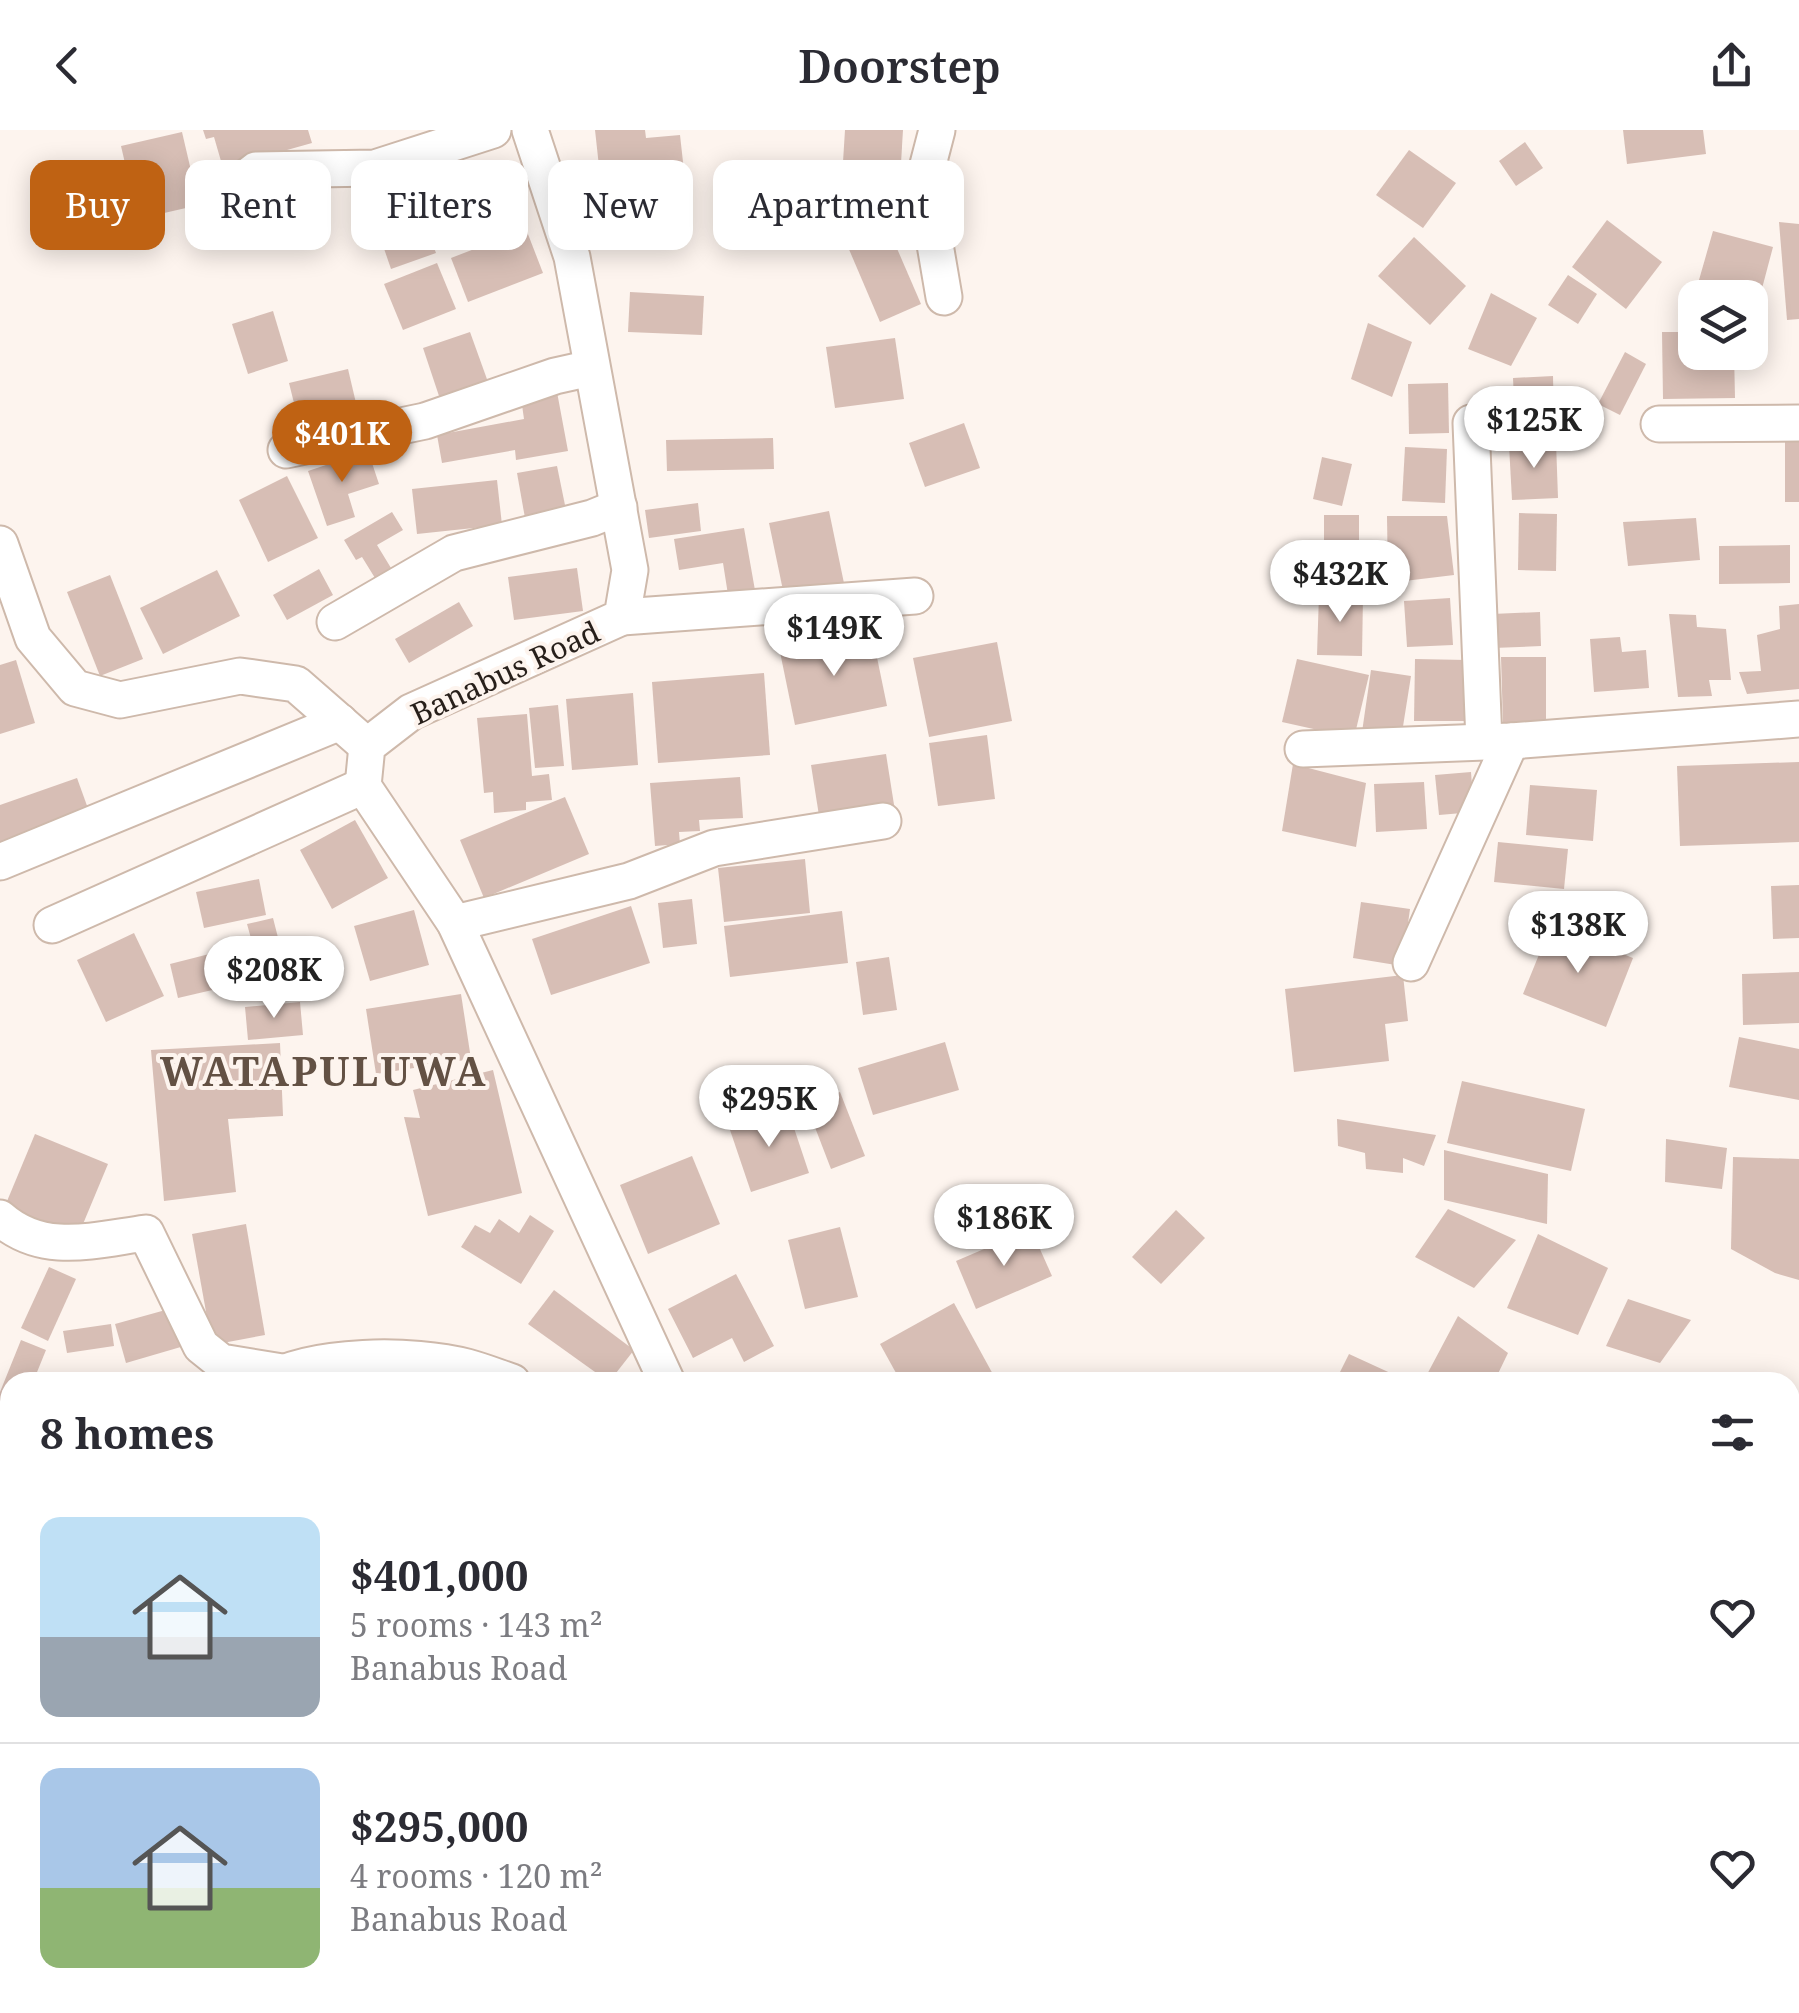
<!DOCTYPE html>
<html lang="en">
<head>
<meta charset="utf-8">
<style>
	body { margin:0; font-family:"Noto Serif",serif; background:#f7f7f7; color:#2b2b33; height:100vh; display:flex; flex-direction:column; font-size:38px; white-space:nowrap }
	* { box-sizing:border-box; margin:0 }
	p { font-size:32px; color:#7c7c81 }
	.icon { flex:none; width:55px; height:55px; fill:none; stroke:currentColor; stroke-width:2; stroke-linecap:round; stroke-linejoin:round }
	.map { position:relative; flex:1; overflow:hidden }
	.side { position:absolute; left:0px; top:1242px; width:1800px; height:642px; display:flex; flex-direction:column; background:#fff; border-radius:30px 30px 0 0; box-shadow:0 5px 25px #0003 }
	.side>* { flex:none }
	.hud { position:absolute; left:30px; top:30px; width:1000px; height:90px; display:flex; gap:20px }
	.controls { position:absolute; left:1678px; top:150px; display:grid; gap:20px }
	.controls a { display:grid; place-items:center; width:90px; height:90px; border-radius:20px; background:#fff; box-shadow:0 5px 25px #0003; font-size:50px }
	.price { position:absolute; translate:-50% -85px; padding:0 22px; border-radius:35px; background:#fff; color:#222; font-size:32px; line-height:65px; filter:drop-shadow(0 2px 5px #0008) }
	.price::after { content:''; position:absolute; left:50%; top:60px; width:30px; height:22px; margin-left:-15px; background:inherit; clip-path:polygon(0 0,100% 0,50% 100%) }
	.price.current { background:#bf6213; color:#fff }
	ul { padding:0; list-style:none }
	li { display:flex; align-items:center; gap:30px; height:250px; padding:0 40px }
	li+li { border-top:2px solid #e1e1e2 }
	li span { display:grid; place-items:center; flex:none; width:280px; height:200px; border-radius:20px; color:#555 }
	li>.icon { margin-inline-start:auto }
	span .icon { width:120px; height:120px; fill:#fffc; stroke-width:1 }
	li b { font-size:42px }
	h2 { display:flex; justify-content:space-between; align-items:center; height:120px; padding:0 40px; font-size:42px }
	.pill { padding:0 35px; border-radius:20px; background:#fff; box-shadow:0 5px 25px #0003; font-size:35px; line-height:90px }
	.pill.current { background:#bf6213; color:#fff }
	header { display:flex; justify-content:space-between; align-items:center; height:130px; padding:0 40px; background:#fff; font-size:45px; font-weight:600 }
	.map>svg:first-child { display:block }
	.building { fill:#d7beb5 }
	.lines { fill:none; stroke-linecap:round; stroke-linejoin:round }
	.minor-casing { stroke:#ceb9ab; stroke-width:39 }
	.minor { stroke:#fff; stroke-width:35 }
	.labels { text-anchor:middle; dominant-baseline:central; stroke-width:8; stroke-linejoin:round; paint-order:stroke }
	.street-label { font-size:30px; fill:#271f1a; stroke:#fdf4ee }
	.district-label { font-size:40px; font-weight:bold; letter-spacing:2.5px; fill:#635144; stroke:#fdf4ee }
</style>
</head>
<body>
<header><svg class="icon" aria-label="back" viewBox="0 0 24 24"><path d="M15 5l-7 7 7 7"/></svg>Doorstep<svg class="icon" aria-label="share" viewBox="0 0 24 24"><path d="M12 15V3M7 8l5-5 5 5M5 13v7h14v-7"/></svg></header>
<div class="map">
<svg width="1799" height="1883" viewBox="0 0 1799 1883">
	<rect width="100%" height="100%" fill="#fdf4ee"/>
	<!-- building -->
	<g class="building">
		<path d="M 203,0 L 308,0 L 312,13 L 223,38 L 214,7 L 206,9 Z"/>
		<path d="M 595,0 L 645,0 L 646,8 L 680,5 L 684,41 L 650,46 L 652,68 L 603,73 Z"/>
		<path d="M 845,0 L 903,0 L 899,66 L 841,63 Z"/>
		<path d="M 1623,0 L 1703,0 L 1706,24 L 1627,34 Z"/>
		<path d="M 182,2 L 199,75 L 138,89 L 121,16 Z"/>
		<path d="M 1525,12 L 1543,38 L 1516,56 L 1499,31 Z"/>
		<path d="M 1409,20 L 1456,53 L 1423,98 L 1376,65 Z"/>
		<path d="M 511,32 L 524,70 L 511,75 L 515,87 L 441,113 L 423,62 Z"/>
		<path d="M 323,46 L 328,84 L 267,93 L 262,55 Z"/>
		<path d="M 421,82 L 436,123 L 391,139 L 377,98 Z"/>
		<path d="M 1607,90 L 1662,132 L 1626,179 L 1572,137 Z"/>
		<path d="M 1779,92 L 1799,94 L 1799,189 L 1787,190 Z"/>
		<path d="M 526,99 L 543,143 L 468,172 L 451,128 Z"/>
		<path d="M 889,100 L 921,174 L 880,192 L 848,117 Z"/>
		<path d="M 1713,101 L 1773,117 L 1756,181 L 1750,179 L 1750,168 L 1708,168 L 1695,164 Z"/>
		<path d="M 1414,107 L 1466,156 L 1430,195 L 1378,146 Z"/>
		<path d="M 437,133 L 456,179 L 403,200 L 384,154 Z"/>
		<path d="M 1568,145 L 1597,164 L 1578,194 L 1548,175 Z"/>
		<path d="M 630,162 L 704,166 L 702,205 L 628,202 Z"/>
		<path d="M 1491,163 L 1537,188 L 1511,236 L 1468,219 Z"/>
		<path d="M 273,181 L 288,231 L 248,244 L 232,194 Z"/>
		<path d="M 1368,193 L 1412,212 L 1392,267 L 1351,249 Z"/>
		<path d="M 470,202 L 488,252 L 440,269 L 423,218 Z"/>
		<path d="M 1662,202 L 1695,202 L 1695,222 L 1734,222 L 1735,268 L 1663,269 Z"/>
		<path d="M 895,208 L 904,269 L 835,278 L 826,217 Z"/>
		<path d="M 1625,222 L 1646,234 L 1620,285 L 1598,274 Z"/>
		<path d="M 348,239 L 360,290 L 302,305 L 289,253 Z"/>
		<path d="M 1553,246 L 1554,291 L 1515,292 L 1513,248 Z"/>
		<path d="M 1448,253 L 1449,303 L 1409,304 L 1408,254 Z"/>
		<path d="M 557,262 L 568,321 L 516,330 L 515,320 L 442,333 L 437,305 L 524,289 L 521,268 Z"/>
		<path d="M 964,293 L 980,338 L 925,357 L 909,313 Z"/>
		<rect x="1785" y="303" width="14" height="69"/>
		<path d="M 773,308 L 774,339 L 667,341 L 666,310 Z"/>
		<path d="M 1556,312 L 1558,368 L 1512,370 L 1509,315 Z"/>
		<path d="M 1405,317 L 1447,319 L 1445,373 L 1402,371 Z"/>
		<path d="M 368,321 L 379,354 L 348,364 L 355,387 L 327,396 L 308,341 Z"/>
		<path d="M 1322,327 L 1352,334 L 1342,376 L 1313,369 Z"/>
		<path d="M 557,336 L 566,380 L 525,388 L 517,343 Z"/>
		<path d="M 287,346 L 318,408 L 268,432 L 239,370 Z"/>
		<path d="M 497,350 L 502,395 L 417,404 L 412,359 Z"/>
		<path d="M 698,373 L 701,401 L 649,408 L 645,380 Z"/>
		<path d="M 829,381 L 845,458 L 785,470 L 769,393 Z"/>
		<path d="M 392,382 L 403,400 L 377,415 L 391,438 L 375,448 L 362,427 L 356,430 L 344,410 Z"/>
		<path d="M 1519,383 L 1557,384 L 1556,441 L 1518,440 Z"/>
		<rect x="1324" y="385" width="35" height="33"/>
		<path d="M 1387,386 L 1447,386 L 1454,445 L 1388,453 Z"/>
		<path d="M 1696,388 L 1700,430 L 1628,436 L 1623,392 Z"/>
		<path d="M 744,398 L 756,466 L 729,471 L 723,433 L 679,440 L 674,409 Z"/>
		<path d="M 1790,415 L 1790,453 L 1719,454 L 1719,416 Z"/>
		<path d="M 577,438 L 583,481 L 514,490 L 508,447 Z"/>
		<path d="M 319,439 L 333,465 L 287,490 L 273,465 Z"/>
		<path d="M 217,440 L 240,486 L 163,524 L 140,478 Z"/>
		<path d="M 110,445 L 143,529 L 100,546 L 67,462 Z"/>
		<path d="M 1319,464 L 1363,466 L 1362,526 L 1317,525 Z"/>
		<path d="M 1450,468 L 1453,515 L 1407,517 L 1404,471 Z"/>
		<path d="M 459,472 L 473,496 L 409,533 L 395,509 Z"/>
		<path d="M 1799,474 L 1799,559 L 1747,564 L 1739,542 L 1761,541 L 1757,505 L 1780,499 L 1779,476 Z"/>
		<path d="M 1540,482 L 1541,516 L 1493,518 L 1492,484 Z"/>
		<path d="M 1669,484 L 1696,485 L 1697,497 L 1726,499 L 1731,550 L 1709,550 L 1712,566 L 1678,567 Z"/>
		<path d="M 872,503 L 887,576 L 795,595 L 780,522 Z"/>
		<path d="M 1620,507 L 1622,522 L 1646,520 L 1649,558 L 1594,562 L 1590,509 Z"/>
		<path d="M 997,512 L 1012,591 L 929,607 L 913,528 Z"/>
		<path d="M 1501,527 L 1546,527 L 1546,590 L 1503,594 Z"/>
		<path d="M 1297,529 L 1369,545 L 1354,608 L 1282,592 Z"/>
		<path d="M 1415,529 L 1467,530 L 1467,591 L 1414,591 Z"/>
		<path d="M 16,530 L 35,593 L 0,604 L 0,535 Z"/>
		<path d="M 1371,540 L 1411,546 L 1401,609 L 1362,602 Z"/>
		<path d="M 764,543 L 770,625 L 658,633 L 652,552 Z"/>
		<path d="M 633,563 L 638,635 L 572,640 L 566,569 Z"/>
		<path d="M 558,575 L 564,636 L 535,638 L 529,578 Z"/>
		<path d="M 527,584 L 532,646 L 549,644 L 552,670 L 526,672 L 526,680 L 494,683 L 493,662 L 484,663 L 477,588 Z"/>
		<path d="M 987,605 L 995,669 L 938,676 L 929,613 Z"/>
		<path d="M 886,624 L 895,681 L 820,692 L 811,635 Z"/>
		<path d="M 1799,632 L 1799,712 L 1680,716 L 1677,636 Z"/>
		<path d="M 1293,634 L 1366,653 L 1356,717 L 1282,701 Z"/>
		<path d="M 1471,642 L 1474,682 L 1439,685 L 1435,645 Z"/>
		<path d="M 740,647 L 743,688 L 699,690 L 700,701 L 679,702 L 680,714 L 655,716 L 650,653 Z"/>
		<path d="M 77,648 L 90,684 L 0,716 L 0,675 Z"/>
		<path d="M 1424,652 L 1427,699 L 1376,702 L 1374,654 Z"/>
		<path d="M 1530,655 L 1597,660 L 1593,711 L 1526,705 Z"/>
		<path d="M 565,667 L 589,724 L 484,768 L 460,710 Z"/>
		<path d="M 355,690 L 388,748 L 332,779 L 300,720 Z"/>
		<path d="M 1498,712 L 1568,719 L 1564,759 L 1494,752 Z"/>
		<path d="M 805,729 L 810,783 L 724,792 L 718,738 Z"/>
		<path d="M 259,749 L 266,785 L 204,798 L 196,762 Z"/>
		<path d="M 1799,755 L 1799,808 L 1773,809 L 1771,756 Z"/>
		<path d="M 692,769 L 697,814 L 663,818 L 658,773 Z"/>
		<path d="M 1361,772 L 1410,779 L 1402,836 L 1353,828 Z"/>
		<path d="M 631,776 L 650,833 L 551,865 L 532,809 Z"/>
		<path d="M 414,780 L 429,835 L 370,851 L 354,796 Z"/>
		<path d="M 842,781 L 848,833 L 730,847 L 724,796 Z"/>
		<path d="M 273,788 L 285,835 L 241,846 L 234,816 L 252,812 L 247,794 Z"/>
		<path d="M 1551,795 L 1633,828 L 1606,897 L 1523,864 Z"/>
		<path d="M 134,803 L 164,866 L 106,892 L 77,830 Z"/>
		<path d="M 229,819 L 238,854 L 178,868 L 170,834 Z"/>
		<path d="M 889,827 L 897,880 L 863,885 L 856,832 Z"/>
		<path d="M 1799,842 L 1799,893 L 1743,895 L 1742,844 Z"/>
		<path d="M 1403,845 L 1408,891 L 1385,894 L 1389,931 L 1294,942 L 1285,859 Z"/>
		<path d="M 461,864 L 471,929 L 376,944 L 366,879 Z"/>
		<path d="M 300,872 L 303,905 L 248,910 L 245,877 Z"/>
		<path d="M 1739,907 L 1799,919 L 1799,970 L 1729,957 Z"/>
		<path d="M 945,912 L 959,960 L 873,985 L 858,938 Z"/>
		<path d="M 280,913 L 283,986 L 228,989 L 236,1062 L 164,1071 L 151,920 Z"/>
		<path d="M 493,940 L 522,1063 L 428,1086 L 404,987 L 420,988 L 413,960 Z"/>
		<path d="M 1462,951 L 1585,979 L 1571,1041 L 1447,1013 Z"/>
		<path d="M 840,962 L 865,1026 L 831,1039 L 806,974 Z"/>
		<path d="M 787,977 L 809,1043 L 751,1062 L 729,997 Z"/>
		<path d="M 1337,989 L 1436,1005 L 1424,1036 L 1403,1028 L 1403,1043 L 1366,1039 L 1365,1023 L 1338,1016 Z"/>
		<path d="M 35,1004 L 108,1034 L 78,1106 L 5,1076 Z"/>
		<path d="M 1666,1009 L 1727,1018 L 1722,1059 L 1665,1052 Z"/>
		<path d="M 1444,1020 L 1548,1044 L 1547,1094 L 1444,1070 Z"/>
		<path d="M 692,1026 L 720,1094 L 648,1124 L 620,1055 Z"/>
		<path d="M 1733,1027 L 1799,1029 L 1799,1150 L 1775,1143 L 1731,1119 Z"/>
		<path d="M 1448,1079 L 1516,1110 L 1474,1158 L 1415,1127 Z"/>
		<path d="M 1176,1080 L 1205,1108 L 1161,1154 L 1132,1127 Z"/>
		<path d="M 530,1085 L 554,1101 L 521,1154 L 461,1117 L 475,1095 L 490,1103 L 499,1089 L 519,1103 Z"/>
		<path d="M 246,1094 L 265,1205 L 212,1215 L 192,1104 Z"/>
		<path d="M 840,1097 L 858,1167 L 805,1179 L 788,1110 Z"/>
		<path d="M 1031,1099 L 1052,1146 L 976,1179 L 956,1131 Z"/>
		<path d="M 1538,1104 L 1608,1138 L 1578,1205 L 1507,1178 Z"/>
		<path d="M 49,1137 L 76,1149 L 48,1211 L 21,1198 Z"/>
		<path d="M 736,1144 L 774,1216 L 744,1232 L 732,1208 L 693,1228 L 668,1179 Z"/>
		<path d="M 554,1160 L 634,1220 L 609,1252 L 528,1194 Z"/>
		<path d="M 1628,1169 L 1691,1190 L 1660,1233 L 1606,1216 Z"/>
		<path d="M 954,1173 L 995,1248 L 987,1252 L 901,1252 L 880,1214 Z"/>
		<path d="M 180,1176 L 191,1214 L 126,1233 L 115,1194 Z"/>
		<path d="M 1458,1186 L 1508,1223 L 1494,1252 L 1423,1252 Z"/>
		<path d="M 111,1194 L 114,1216 L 67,1223 L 63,1201 Z"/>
		<path d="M 21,1210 L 46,1220 L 33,1252 L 10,1252 L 10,1283 L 0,1278 L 0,1262 Z"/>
		<path d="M 1349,1224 L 1410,1252 L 1335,1252 Z"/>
		<path d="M 1790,1360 L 1799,1362 L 1799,1433 L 1790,1432 Z"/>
		<path d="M 10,1438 L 10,1539 L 0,1551 L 0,1451 Z"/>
		<path d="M 0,1633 L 10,1635 L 10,1698 L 0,1696 Z"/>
		<rect x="741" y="1875" width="100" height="8"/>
		<path d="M 869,1875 L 935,1875 L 935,1883 L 868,1883 Z"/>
		<path d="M 1243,1875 L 1294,1875 L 1288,1883 L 1254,1883 Z"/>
		<path d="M 1562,1875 L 1610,1875 L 1608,1883 L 1581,1883 Z"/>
		<path d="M 1629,1875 L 1673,1875 L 1671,1883 L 1628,1883 Z"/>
	</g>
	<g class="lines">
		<!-- minor casing -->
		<g class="minor-casing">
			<g id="minor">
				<path d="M 530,0 L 572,127 L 630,440 L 622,487 L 411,582 L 367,616 L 363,656 L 455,793 L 667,1252"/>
				<path d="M 937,0 L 924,50 L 944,167"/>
				<path d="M 221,67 L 256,40 L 375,38 L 493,0"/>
				<path d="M 1471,293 L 1484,611"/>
				<path d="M 1659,294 L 1799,293"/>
				<path d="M 286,320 L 425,291 L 555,246 L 591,238"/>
				<path d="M 0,414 L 33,508 L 75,558 L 120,570 L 240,546 L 296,554 L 367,616"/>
				<path d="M 622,487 L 915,466"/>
				<path d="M 335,492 L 454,423 L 592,388 L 619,377"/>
				<path d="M 1303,619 L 1511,611 L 1799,589"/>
				<path d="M 0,732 L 340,592"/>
				<path d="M 455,793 L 629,751 L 714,718 L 883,691"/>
				<path d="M 52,795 L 363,656"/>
				<path d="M 1411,833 L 1511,611"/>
				<path d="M 0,1088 C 43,1126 94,1110 146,1103 L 201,1216 L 221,1232 L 282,1242"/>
				<path d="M 265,1252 C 311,1223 414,1223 467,1237 C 482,1241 497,1247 512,1252"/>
				<path d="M 0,1576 L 10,1570"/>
				<path d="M 0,1766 L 10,1772"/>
				<path d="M 369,1875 L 373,1883"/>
				<path d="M 418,1875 L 422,1883"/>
				<path d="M 1458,1875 L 1469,1883"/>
				<path d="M 976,1883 L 977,1875"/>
				<path d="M 1011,1883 L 1012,1875"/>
				<path d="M 1352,1883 L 1360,1875"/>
				<path d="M 1791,1883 L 1799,1857"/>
			</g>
		</g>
		<!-- minor -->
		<use href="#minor" class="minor"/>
	</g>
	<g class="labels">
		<!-- street labels -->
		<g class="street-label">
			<text transform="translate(505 542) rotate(-25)">Banabus Road</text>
		</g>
		<!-- district labels -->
		<g class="district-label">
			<text x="324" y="940">WATAPULUWA</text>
		</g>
	</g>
</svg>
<div class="controls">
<a><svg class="icon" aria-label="layers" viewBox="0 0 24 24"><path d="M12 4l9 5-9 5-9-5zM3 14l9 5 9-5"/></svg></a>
</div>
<b class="price" style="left:1534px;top:341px">$125K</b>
<b class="price current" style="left:342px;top:355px">$401K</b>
<b class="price" style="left:1340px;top:495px">$432K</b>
<b class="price" style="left:834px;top:549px">$149K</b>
<b class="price" style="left:1578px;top:846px">$138K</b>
<b class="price" style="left:274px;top:891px">$208K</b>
<b class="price" style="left:769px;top:1020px">$295K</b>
<b class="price" style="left:1004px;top:1139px">$186K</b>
<div class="hud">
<a class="pill current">Buy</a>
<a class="pill">Rent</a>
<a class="pill">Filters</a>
<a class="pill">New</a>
<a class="pill">Apartment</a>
</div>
<section class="side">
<h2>8 homes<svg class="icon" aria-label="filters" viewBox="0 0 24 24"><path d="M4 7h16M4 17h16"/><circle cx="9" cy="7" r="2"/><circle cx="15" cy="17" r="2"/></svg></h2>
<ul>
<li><span style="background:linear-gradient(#bfe0f5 60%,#9aa5b1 0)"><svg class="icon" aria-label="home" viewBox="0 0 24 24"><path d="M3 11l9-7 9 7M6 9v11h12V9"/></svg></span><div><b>$401,000</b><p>5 rooms · 143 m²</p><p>Banabus Road</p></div><svg class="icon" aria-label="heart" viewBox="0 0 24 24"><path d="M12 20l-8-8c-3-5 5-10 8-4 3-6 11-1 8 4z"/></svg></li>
<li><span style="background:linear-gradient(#a9c7e8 60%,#8fb573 0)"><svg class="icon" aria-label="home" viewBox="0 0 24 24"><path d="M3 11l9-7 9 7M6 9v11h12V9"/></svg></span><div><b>$295,000</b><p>4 rooms · 120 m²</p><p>Banabus Road</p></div><svg class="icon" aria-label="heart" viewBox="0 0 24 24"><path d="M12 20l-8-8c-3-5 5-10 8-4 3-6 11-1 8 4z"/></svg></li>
</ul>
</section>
</div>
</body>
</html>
